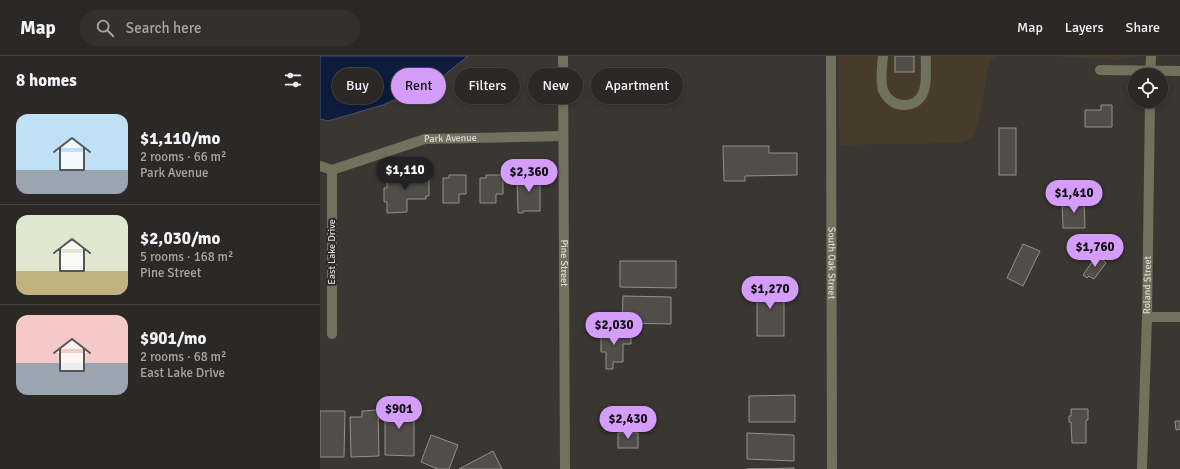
<!DOCTYPE html>
<html lang="en">
<head>
<meta charset="utf-8">
<style>
	body { margin:0; font-family:Signika,sans-serif; background:#34302e; color:#f1f3f6; height:100vh; display:flex; flex-direction:column; font-size:15px; white-space:nowrap }
	* { box-sizing:border-box; margin:0 }
	p { font-size:13px; color:#a6a6a7 }
	.icon { flex:none; width:22px; height:22px; fill:none; stroke:currentColor; stroke-width:2; stroke-linecap:round; stroke-linejoin:round }
	.map { position:relative; flex:1; overflow:hidden }
	.panel { display:flex; flex-direction:column; background:#2c2826; width:320px }
	.panel>* { flex:none }
	.hud { position:absolute; left:12px; top:12px; width:380px; height:36px; display:flex; gap:8px }
	.fabs { position:absolute; left:808px; top:12px; display:grid; gap:8px }
	.fabs a { display:grid; place-items:center; width:40px; height:40px; border-radius:50%; background:#2c2826; box-shadow:0 2px 6px #0003,0 0 0 1px #484443; font-size:20px }
	.price { position:absolute; translate:-50% -34px; padding:0 9px; border-radius:14px; background:#d49cfb; color:#111; font-size:13px; line-height:26px; filter:drop-shadow(0 1px 2px #0008) }
	.price::after { content:''; position:absolute; left:50%; top:24px; width:12px; height:9px; margin-left:-6px; background:inherit; clip-path:polygon(0 0,100% 0,50% 100%) }
	.price.on { background:#222; color:#fff }
	ul { padding:0; list-style:none }
	li { display:flex; align-items:center; gap:12px; height:100px; padding:0 16px }
	li+li { border-top:1px solid #484443 }
	li span { display:grid; place-items:center; flex:none; width:112px; height:80px; border-radius:12px; color:#555 }
	li>.icon { margin-inline-start:auto }
	span .icon { width:48px; height:48px; fill:#fffc; stroke-width:1 }
	li b { font-size:17px }
	h2 { display:flex; justify-content:space-between; align-items:center; height:48px; padding:0 16px; font-size:17px }
	.chip { padding:0 14px; border-radius:18px; background:#2c2826; box-shadow:0 2px 6px #0003,0 0 0 1px #484443; font-size:14px; line-height:36px }
	.chip.on { background:#d49cfb; color:#111 }
	header { display:flex; align-items:center; gap:24px; box-sizing:border-box; height:56px; padding:0 20px; background:#2c2826; border-bottom:1px solid #484443 }
	header strong { font-size:19px }
	nav { display:flex; gap:22px; margin-inline-start:auto; font-size:14px }
	.search { width:280px; height:36px; background:#34302e; display:flex; align-items:center; gap:10px; box-sizing:border-box; padding:0 14px; border-radius:22px; color:#a6a6a7; font-size:15px }
	main { display:flex; flex:1; min-height:0 }
	.map>svg:first-child { display:block }
	.commercial { fill:#473c2c }
	.water { fill:#0d1b3c; stroke:#4b546b }
	.building { fill:#514e4a; stroke:#94918c }
	.lines { fill:none; stroke-linecap:round; stroke-linejoin:round }
	.minor { stroke:#71725e; stroke-width:10 }
	.labels { text-anchor:middle; dominant-baseline:central; stroke-width:4; stroke-linejoin:round; paint-order:stroke }
	.street-label { font-size:10px; fill:#dcdad8; stroke:#2f2c29 }
</style>
</head>
<body>
<header>
<strong>Map</strong>
<div class="search"><svg class="icon" aria-label="search" viewBox="0 0 24 24"><circle cx="10" cy="10" r="6"/><path d="M15 15l6 6"/></svg>Search here</div>
<nav><a>Map</a><a>Layers</a><a>Share</a></nav>
</header>
<main>
<section class="panel">
<h2>8 homes<svg class="icon" aria-label="filters" viewBox="0 0 24 24"><path d="M4 7h16M4 17h16"/><circle cx="9" cy="7" r="2"/><circle cx="15" cy="17" r="2"/></svg></h2>
<ul>
<li><span style="background:linear-gradient(#bfe0f5 70%,#9aa5b1 0)"><svg class="icon" aria-label="home" viewBox="0 0 24 24"><path d="M3 11l9-7 9 7M6 9v11h12V9"/></svg></span><div><b>$1,110/mo</b><p>2 rooms · 66 m²</p><p>Park Avenue</p></div></li>
<li><span style="background:linear-gradient(#dfe7d0 70%,#c2b280 0)"><svg class="icon" aria-label="home" viewBox="0 0 24 24"><path d="M3 11l9-7 9 7M6 9v11h12V9"/></svg></span><div><b>$2,030/mo</b><p>5 rooms · 168 m²</p><p>Pine Street</p></div></li>
<li><span style="background:linear-gradient(#f6c9c9 60%,#9aa5b1 0)"><svg class="icon" aria-label="home" viewBox="0 0 24 24"><path d="M3 11l9-7 9 7M6 9v11h12V9"/></svg></span><div><b>$901/mo</b><p>2 rooms · 68 m²</p><p>East Lake Drive</p></div></li>
</ul>
</section>
<div class="map">
<svg width="860" height="413" viewBox="0 0 860 413">
	<rect width="100%" height="100%" fill="#3a3632"/>
	<!-- commercial -->
	<g class="commercial">
		<path d="M 519,0 L 677,0 L 671,3 L 666,19 L 663,47 L 654,80 L 643,87 L 519,89 Z"/>
		<path d="M 732,0 L 822,0 L 798,4 Z"/>
	</g>
	<!-- water -->
	<path class="water" d="M 0,0 L 148,0 L 118,24 L 63,49 L 8,65 L 0,63 Z"/>
	<!-- building -->
	<g class="building">
		<rect x="575" y="0" width="19" height="16"/>
		<path d="M 781,49 L 792,49 L 792,71 L 765,71 L 765,54 L 781,54 Z"/>
		<rect x="679" y="72" width="17" height="47"/>
		<path d="M 403,90 L 449,90 L 449,97 L 477,97 L 477,119 L 425,120 L 425,125 L 404,125 Z"/>
		<path d="M 67,119 L 109,119 L 109,140 L 106,140 L 106,143 L 87,143 L 87,156 L 67,157 L 67,146 L 64,146 L 64,132 L 67,132 Z"/>
		<path d="M 129,119 L 146,119 L 146,138 L 139,138 L 139,147 L 123,147 L 123,122 L 129,122 Z"/>
		<path d="M 166,119 L 183,119 L 183,138 L 176,138 L 176,147 L 160,147 L 160,122 L 166,122 Z"/>
		<path d="M 203,119 L 220,119 L 220,155 L 203,155 L 203,157 L 198,157 L 197,122 L 203,122 Z"/>
		<path d="M 742,145 L 764,145 L 765,172 L 743,172 Z"/>
		<path d="M 703,188 L 720,195 L 703,230 L 687,222 Z"/>
		<path d="M 777,199 L 786,207 L 774,223 L 769,220 L 767,222 L 763,219 Z"/>
		<path d="M 300,205 L 356,205 L 356,232 L 300,231 Z"/>
		<rect x="437" y="228" width="27" height="52"/>
		<path d="M 303,240 L 351,241 L 351,268 L 302,267 Z"/>
		<path d="M 281,276 L 311,276 L 311,288 L 303,288 L 303,306 L 293,306 L 293,313 L 286,313 L 286,296 L 281,296 Z"/>
		<path d="M 475,339 L 475,366 L 429,366 L 429,340 Z"/>
		<path d="M 65,348 L 83,348 L 83,352 L 94,352 L 94,400 L 65,399 Z"/>
		<path d="M 751,353 L 768,353 L 768,364 L 766,364 L 766,387 L 752,387 L 751,366 L 749,366 L 749,360 L 751,360 Z"/>
		<path d="M 58,354 L 59,400 L 31,401 L 30,361 L 42,361 L 42,355 Z"/>
		<path d="M 0,355 L 25,355 L 24,401 L 0,401 Z"/>
		<path d="M 855,365 L 860,365 L 860,373 L 856,374 Z"/>
		<rect x="298" y="377" width="20" height="15"/>
		<path d="M 427,377 L 474,379 L 474,405 L 427,403 Z"/>
		<path d="M 111,379 L 138,389 L 129,413 L 118,413 L 101,406 Z"/>
		<path d="M 173,395 L 182,413 L 139,413 Z"/>
		<path d="M 474,412 L 474,413 L 427,413 Z"/>
	</g>
	<g class="lines">
		<!-- minor -->
		<g class="minor">
			<path id="s1" d="M 243,0 L 245,413"/>
			<path id="s2" d="M 511,0 L 512,413"/>
			<path d="M 563,0 C 562,10 560,24 563,34 C 570,52 595,55 603,37 C 608,27 605,11 606,0"/>
			<path d="M 780,14 L 860,15"/>
			<path d="M 830,19 L 831,0"/>
			<path id="s3" d="M 0,110 L 12,114 L 105,83 L 243,80"/>
			<path d="M 12,114 L 12,278"/>
			<path d="M 827,261 L 860,261"/>
			<path id="s4" d="M 822,413 L 827,261 L 830,45"/>
		</g>
	</g>
	<g class="labels">
		<!-- street labels -->
		<g class="street-label">
			<text stroke="none"><textPath href="#s3" startOffset="136">Park Avenue</textPath></text>
			<text transform="translate(12 196) rotate(-90)">East Lake Drive</text>
			<text stroke="none"><textPath href="#s2" startOffset="207">South Oak Street</textPath></text>
			<text stroke="none"><textPath href="#s1" startOffset="207">Pine Street</textPath></text>
			<text stroke="none"><textPath href="#s4" startOffset="184">Roland Street</textPath></text>
		</g>
	</g>
</svg>
<div class="fabs">
<a><svg class="icon" aria-label="locate" viewBox="0 0 24 24"><circle cx="12" cy="12" r="6"/><path d="M12 2v4M12 18v4M2 12h4M18 12h4"/></svg></a>
</div>
<b class="price on" style="left:85px;top:135px">$1,110</b>
<b class="price" style="left:209px;top:137px">$2,360</b>
<b class="price" style="left:754px;top:158px">$1,410</b>
<b class="price" style="left:775px;top:212px">$1,760</b>
<b class="price" style="left:450px;top:254px">$1,270</b>
<b class="price" style="left:294px;top:290px">$2,030</b>
<b class="price" style="left:79px;top:374px">$901</b>
<b class="price" style="left:308px;top:384px">$2,430</b>
<div class="hud">
<a class="chip">Buy</a>
<a class="chip on">Rent</a>
<a class="chip">Filters</a>
<a class="chip">New</a>
<a class="chip">Apartment</a>
</div>
</div>
</main>
</body>
</html>
